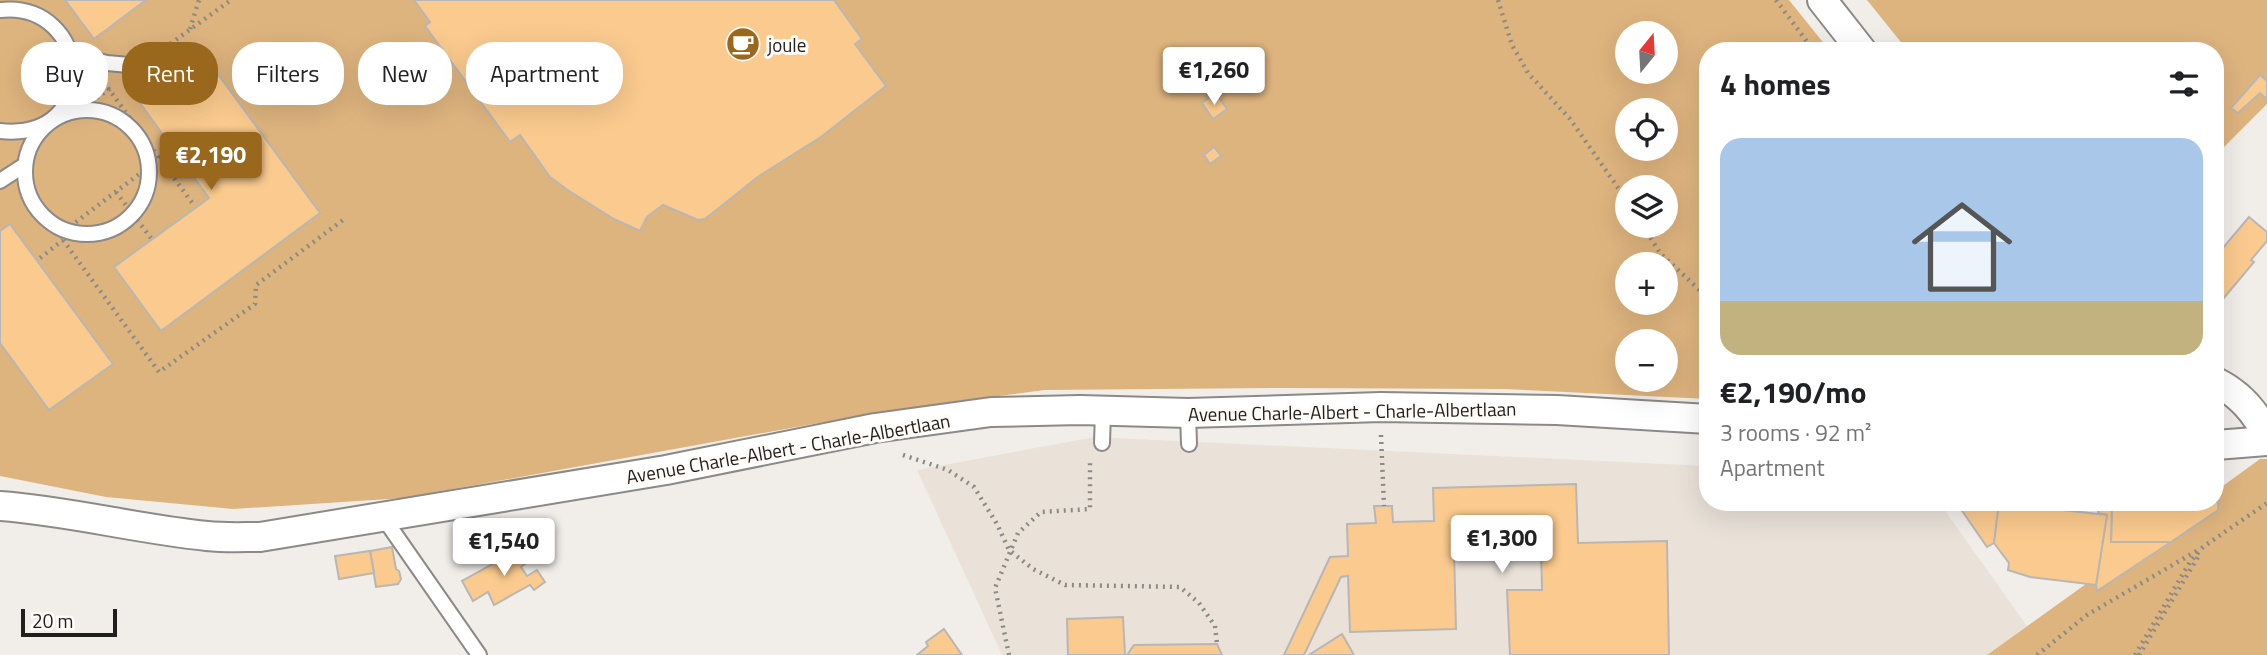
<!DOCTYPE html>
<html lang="en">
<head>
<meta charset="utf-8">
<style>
	body { margin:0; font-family:"Titillium Web",sans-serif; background:#f2f2f2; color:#202124; height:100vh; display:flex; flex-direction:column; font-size:26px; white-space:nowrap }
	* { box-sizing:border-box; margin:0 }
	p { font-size:23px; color:#757577 }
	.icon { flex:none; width:38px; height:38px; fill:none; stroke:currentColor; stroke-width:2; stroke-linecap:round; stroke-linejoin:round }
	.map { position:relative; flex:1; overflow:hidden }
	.panel { position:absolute; left:1699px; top:42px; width:525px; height:469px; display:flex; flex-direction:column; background:#fff; border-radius:28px; box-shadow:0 7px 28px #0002 }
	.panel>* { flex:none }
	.top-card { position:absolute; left:21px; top:42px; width:665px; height:63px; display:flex; gap:14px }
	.needle { width:46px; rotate:18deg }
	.controls { position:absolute; left:1615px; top:21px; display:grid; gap:14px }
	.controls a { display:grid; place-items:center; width:63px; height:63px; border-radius:50%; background:#fff; box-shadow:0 7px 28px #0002; font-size:35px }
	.scale { position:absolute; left:21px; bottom:18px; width:96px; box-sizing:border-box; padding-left:7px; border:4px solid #201f1e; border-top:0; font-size:19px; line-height:24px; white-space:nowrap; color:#201f1e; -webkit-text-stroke:5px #fefbf8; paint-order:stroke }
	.price { position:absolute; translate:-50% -60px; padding:0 16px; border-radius:7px; background:#fff; color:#222; font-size:23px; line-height:46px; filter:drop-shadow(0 2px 4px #0008) }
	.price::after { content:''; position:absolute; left:50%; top:42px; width:21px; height:16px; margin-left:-10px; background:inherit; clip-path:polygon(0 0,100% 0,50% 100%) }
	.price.active { background:#9a681c; color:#fff }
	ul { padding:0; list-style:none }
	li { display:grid; align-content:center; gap:14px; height:371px; padding:0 21px }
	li+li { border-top:2px solid #e0e0e0 }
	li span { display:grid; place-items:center; height:217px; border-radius:21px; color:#555 }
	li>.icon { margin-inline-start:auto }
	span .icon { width:126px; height:126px; fill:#fffc; stroke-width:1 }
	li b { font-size:30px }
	h2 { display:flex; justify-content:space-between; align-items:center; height:84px; padding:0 21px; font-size:30px }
	.tag { padding:0 24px; border-radius:28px; background:#fff; box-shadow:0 7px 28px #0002; font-size:24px; line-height:63px }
	.tag.active { background:#9a681c; color:#fff }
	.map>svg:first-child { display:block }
	.built { fill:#eae2d9 }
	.green { fill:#deb47e; fill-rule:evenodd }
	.building { fill:#faca8e; stroke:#b9b6b3; stroke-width:2 }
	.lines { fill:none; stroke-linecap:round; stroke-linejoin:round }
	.service-casing { stroke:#8c8986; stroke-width:18 }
	.minor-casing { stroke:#8c8986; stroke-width:32 }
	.path { stroke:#8c8a87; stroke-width:4.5; stroke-dasharray:2 5; stroke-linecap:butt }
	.service { stroke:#fff; stroke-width:14 }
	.minor { stroke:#fff; stroke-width:28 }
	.labels { text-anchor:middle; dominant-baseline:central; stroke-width:6; stroke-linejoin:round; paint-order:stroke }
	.poi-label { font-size:19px; fill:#201f1e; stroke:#fefbf8; text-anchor:start }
	.street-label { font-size:19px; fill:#201f1e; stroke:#fefbf8 }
</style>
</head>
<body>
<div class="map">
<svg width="2267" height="655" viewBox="0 0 2267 655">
	<rect width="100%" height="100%" fill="#f1eeea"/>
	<!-- built -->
	<path class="built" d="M 1094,437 L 1708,466 L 1708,502 L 1939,502 L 2027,626 L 1987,655 L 1002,655 L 917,470 Z"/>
	<!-- green -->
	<g class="green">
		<path d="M 0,0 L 1789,0 L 1830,51 L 1708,51 L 1708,399 L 1504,389 L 1284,388 L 1045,390 L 969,400 L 813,424 L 404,498 L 233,509 L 106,497 L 0,476 ZM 1628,33 L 1666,33 L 1666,72 L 1628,72 ZM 1628,110 L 1666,110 L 1666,149 L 1628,149 ZM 1628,187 L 1666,187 L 1666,226 L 1628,226 ZM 1628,264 L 1666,264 L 1666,303 L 1628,303 ZM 1628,341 L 1666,341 L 1666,380 L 1628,380 Z"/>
		<path d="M 1867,0 L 2267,0 L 2267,104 L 2216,155 L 2216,51 L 1908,51 Z"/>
		<path d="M 2260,459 L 2267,459 L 2267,655 L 1987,655 L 2200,502 L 2216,502 L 2216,491 Z"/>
	</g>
	<!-- building -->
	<g class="building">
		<path d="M 65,0 L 146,0 L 94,39 Z"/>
		<path d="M 414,0 L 834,0 L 862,39 L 855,44 L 886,86 L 821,137 L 759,176 L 705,219 L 698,220 L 663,205 L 647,217 L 640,231 L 614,219 L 569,191 L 550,177 L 520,135 L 510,142 L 425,26 L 430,22 Z"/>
		<path d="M 195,43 L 320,213 L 161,331 L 114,267 L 209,198 L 132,92 L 172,63 L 170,61 Z"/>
		<path d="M 2260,75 L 2267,81 L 2267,99 L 2260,93 L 2238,113 L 2231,108 Z"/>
		<path d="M 1217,95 L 1227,109 L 1213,119 L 1202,103 L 1210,97 L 1212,100 Z"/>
		<path d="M 1214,147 L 1221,156 L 1210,164 L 1204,155 Z"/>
		<path d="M 2249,217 L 2267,232 L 2267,241 L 2251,260 L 2254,262 L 2223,299 L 2216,292 L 2216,256 Z"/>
		<path d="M 10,224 L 113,364 L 49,410 L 0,343 L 0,231 Z"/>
		<path d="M 2216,469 L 2219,469 L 2218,510 L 2171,542 L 2111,542 L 2112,502 L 2216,502 Z"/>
		<path d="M 1576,484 L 1578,543 L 1667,541 L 1669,655 L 1510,655 L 1507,590 L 1542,590 L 1541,548 L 1454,549 L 1456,629 L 1350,632 L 1348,576 L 1341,577 L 1304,655 L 1284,655 L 1330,557 L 1348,556 L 1347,524 L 1376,523 L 1374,506 L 1392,506 L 1393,522 L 1434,521 L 1433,488 Z"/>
		<path d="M 1956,502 L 2003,502 L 1999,503 L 1994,543 L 1987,547 Z"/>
		<path d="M 2097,502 L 2112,502 L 2111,542 L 2171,542 L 2097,591 L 2096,585 L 2107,515 L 2098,513 L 2100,505 Z"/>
		<path d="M 1999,503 L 2107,515 L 2096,585 L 2030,577 L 2008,570 L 2009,563 L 1994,543 Z"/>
		<path d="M 525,546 L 533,558 L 521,567 L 527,576 L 537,570 L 545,582 L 534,590 L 530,585 L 494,605 L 488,592 L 473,601 L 462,581 Z"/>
		<path d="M 392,547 L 396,569 L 399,571 L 401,579 L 398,584 L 376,587 L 370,551 Z"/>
		<path d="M 370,551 L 374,573 L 339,579 L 335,556 Z"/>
		<path d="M 1123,617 L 1125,655 L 1068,655 L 1067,619 Z"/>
		<path d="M 944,629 L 962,655 L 917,655 L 928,646 L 926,642 Z"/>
		<path d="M 1342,634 L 1354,655 L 1309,655 Z"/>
		<path d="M 1217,644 L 1222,655 L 1127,655 L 1134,645 Z"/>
	</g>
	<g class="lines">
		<!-- service casing -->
		<g class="service-casing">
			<g id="service">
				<path d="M 0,10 C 91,0 104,142 0,131"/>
				<path d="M 71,54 L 107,63 L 140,66"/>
				<circle cx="87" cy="172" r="62"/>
				<path d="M 0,181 L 23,166"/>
				<path d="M 1188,413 L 1189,444"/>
				<path d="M 1102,443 L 1103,412"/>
				<path d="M 383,517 L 479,655"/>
			</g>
		</g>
		<!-- minor casing -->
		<g class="minor-casing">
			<g id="minor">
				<path d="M 1822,0 L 1862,51"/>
				<path d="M 2216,382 C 2240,394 2256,412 2267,436"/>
				<path d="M 2216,445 L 2267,441"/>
				<path d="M 0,506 C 69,511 137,529 207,536 C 225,538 243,537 260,537 L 666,470 L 875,428 L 991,412 L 1080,410 L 1188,413 L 1381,407 L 1557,410 L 1708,419"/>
			</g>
		</g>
		<!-- path -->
		<g class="path">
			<path d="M 1498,0 L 1512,45 L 1528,73 L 1570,119 L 1628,202"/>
			<path d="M 1776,0 L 1814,51"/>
			<path d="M 190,29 L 199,0"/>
			<path d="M 159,52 L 231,0"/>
			<path d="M 108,88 L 193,204"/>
			<path d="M 91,102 L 112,87"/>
			<path d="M 26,189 L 159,372 L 255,304 L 256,285 L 343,220"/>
			<path d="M 116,192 L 151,238"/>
			<path d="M 1643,226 L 1660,253 L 1708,298"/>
			<path d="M 59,235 L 172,149"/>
			<path d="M 40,258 L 63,240"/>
			<path d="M 1381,435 L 1384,506"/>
			<path d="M 903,455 L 948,470 L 974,487 L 997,524 L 1009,550 L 1033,569 L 1065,585 L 1180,587 L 1199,603 L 1215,626 L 1217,644"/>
			<path d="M 1009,655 L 995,588 L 1018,533 L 1041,512 L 1090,509 L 1090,462"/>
			<path d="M 2037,655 L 2087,615 L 2200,549"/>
			<path d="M 2135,655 L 2190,562 L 2203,547 L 2267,503"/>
			<path d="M 2139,655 L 2198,557"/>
		</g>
		<!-- service -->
		<use href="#service" class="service"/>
		<!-- minor -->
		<use href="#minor" class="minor"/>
	</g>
	<!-- icons -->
	<defs>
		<g id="cafe-disc" transform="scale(1.75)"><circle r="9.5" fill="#9a681c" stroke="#fefbf8"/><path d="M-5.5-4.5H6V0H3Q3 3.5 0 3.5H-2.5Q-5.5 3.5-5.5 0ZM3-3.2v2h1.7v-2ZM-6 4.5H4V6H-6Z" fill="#fff"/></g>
	</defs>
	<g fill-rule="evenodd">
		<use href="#cafe-disc" x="743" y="44"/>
	</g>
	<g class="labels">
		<!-- poi labels -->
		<g class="poi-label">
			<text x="768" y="44">joule</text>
		</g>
		<!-- street labels -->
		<g class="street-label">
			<text transform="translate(1352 411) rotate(-1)">Avenue Charle-Albert - Charle-Albertlaan</text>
			<text transform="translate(788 448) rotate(-10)">Avenue Charle-Albert - Charle-Albertlaan</text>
		</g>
	</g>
</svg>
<div class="controls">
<a><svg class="needle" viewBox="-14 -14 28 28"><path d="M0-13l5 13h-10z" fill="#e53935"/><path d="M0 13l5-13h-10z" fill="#757577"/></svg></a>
<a><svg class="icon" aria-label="locate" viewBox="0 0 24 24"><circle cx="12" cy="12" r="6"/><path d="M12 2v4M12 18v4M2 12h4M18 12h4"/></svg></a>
<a><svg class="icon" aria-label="layers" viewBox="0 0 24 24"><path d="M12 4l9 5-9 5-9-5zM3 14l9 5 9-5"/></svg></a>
<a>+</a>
<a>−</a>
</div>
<div class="scale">20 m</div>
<b class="price" style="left:1214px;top:107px">€1,260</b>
<b class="price active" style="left:211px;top:192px">€2,190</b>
<b class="price" style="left:1502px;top:575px">€1,300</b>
<b class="price" style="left:504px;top:578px">€1,540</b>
<div class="top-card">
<a class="tag">Buy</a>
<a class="tag active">Rent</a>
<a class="tag">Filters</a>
<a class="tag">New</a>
<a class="tag">Apartment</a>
</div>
<section class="panel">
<h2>4 homes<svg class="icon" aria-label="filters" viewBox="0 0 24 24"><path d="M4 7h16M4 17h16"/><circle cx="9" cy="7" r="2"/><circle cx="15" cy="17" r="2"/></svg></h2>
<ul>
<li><span style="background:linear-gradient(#a9c7e8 75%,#c2b280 0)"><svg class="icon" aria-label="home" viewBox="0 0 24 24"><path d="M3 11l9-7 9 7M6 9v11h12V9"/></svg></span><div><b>€2,190/mo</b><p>3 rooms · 92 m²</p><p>Apartment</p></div></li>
</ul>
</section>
</div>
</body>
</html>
